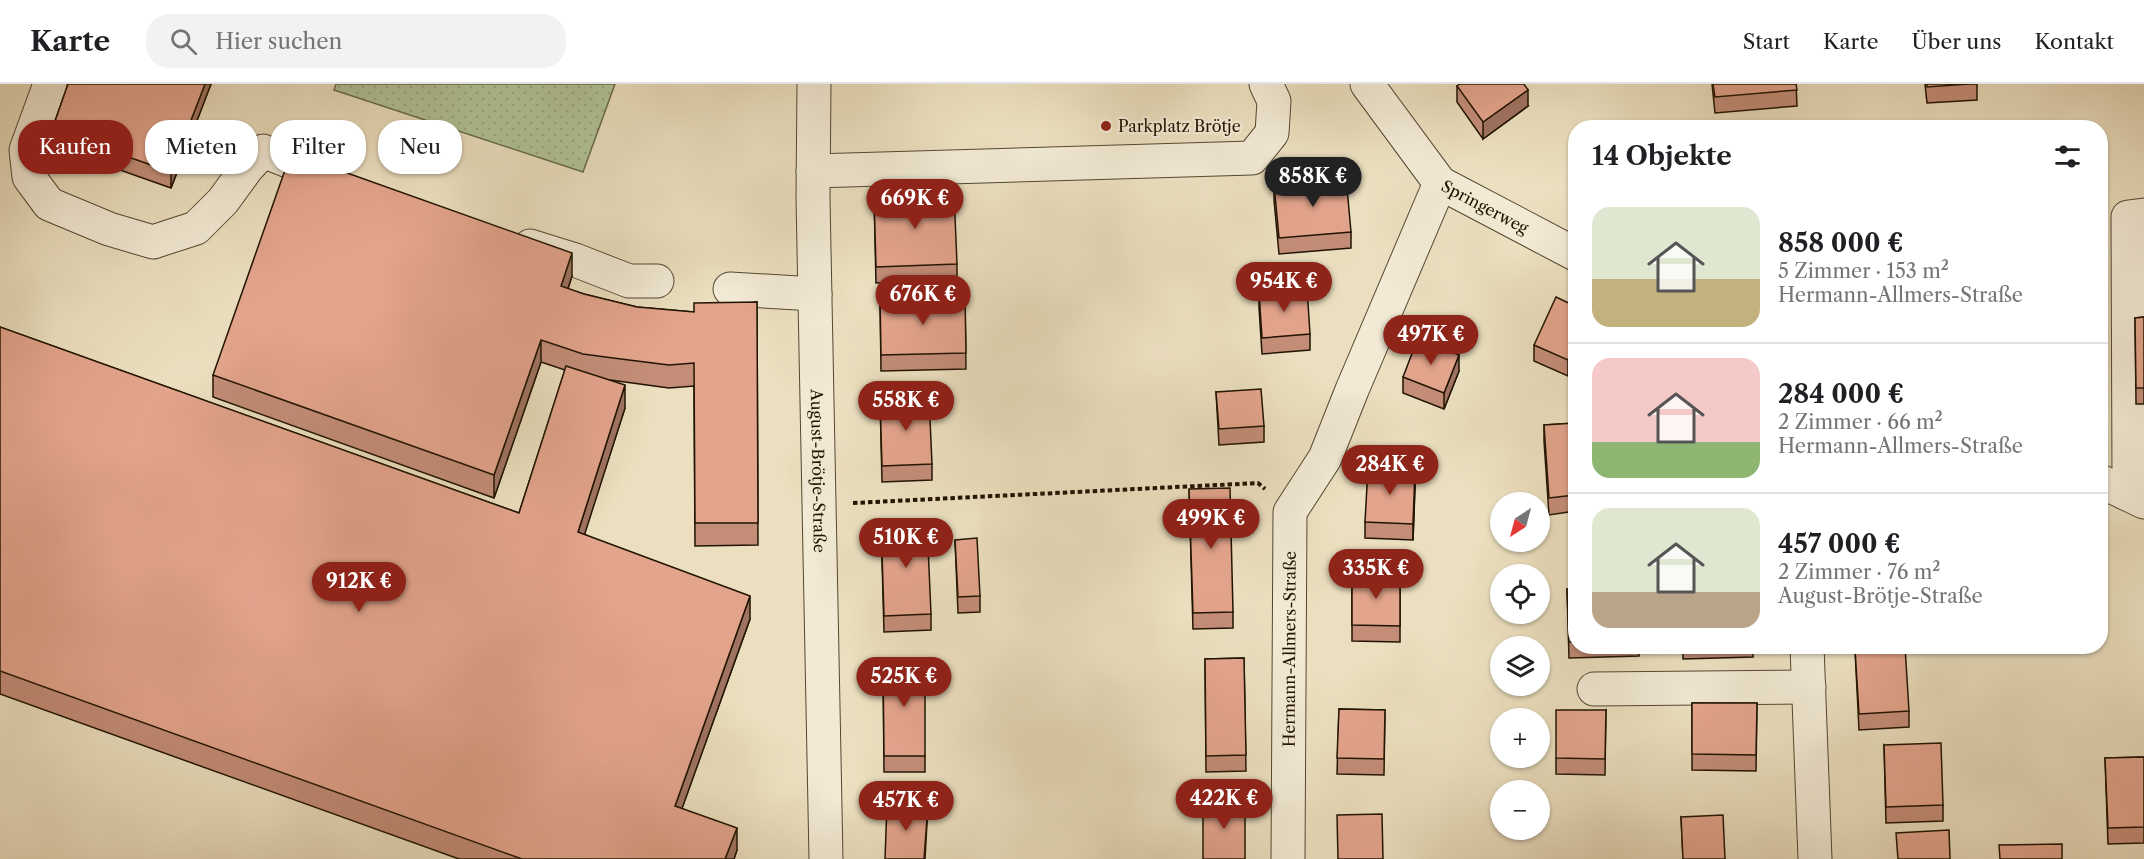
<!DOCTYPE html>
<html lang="de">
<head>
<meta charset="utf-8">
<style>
	body { margin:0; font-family:"Libre Caslon Text",serif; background:#f2f2f2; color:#202124; height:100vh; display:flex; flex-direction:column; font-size:22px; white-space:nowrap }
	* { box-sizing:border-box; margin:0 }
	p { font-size:20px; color:#757577 }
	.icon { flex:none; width:33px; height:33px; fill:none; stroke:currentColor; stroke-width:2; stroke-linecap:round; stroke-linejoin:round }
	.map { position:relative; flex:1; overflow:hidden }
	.side { position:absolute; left:1568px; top:36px; width:540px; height:534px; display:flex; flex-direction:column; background:#fff; border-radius:24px; box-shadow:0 2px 4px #0004 }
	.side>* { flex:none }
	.hud { position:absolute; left:18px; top:36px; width:570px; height:54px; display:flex; gap:12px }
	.needle { width:39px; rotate:216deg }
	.fabs { position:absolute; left:1490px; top:408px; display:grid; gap:12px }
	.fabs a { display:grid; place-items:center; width:60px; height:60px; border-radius:50%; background:#fff; box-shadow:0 2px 4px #0004; font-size:30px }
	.price { position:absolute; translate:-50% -51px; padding:0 14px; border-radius:21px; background:#8f2418; color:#fff; font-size:20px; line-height:39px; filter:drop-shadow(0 2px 3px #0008) }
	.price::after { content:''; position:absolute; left:50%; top:36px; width:18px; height:14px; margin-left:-9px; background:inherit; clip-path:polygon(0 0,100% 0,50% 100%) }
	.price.selected { background:#222; color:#fff }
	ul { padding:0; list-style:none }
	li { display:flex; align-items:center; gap:18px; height:150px; padding:0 24px }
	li+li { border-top:2px solid #e0e0e0 }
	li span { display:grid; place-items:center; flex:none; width:168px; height:120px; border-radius:18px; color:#555 }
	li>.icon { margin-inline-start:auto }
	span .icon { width:72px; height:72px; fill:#fffc; stroke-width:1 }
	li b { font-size:26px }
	h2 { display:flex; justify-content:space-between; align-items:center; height:72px; padding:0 24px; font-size:26px }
	.pill { padding:0 21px; border-radius:24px; background:#fff; box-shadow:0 2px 4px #0004; font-size:21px; line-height:54px }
	.pill.selected { background:#8f2418; color:#fff }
	header { display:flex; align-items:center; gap:36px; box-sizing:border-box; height:84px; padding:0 30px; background:#fff; border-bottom:2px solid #e0e0e0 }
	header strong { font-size:28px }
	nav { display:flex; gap:33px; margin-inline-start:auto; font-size:21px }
	.search { width:420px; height:54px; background:#f2f2f2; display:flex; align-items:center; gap:15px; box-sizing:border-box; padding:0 21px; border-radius:24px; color:#757577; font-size:22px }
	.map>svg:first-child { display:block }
	.grass { fill:url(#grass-dots); stroke:#696c4c; stroke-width:1.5 }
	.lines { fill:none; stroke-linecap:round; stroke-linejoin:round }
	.minor-casing { stroke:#544731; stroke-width:35 }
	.path { stroke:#211402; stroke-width:4; stroke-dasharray:4.5 3; stroke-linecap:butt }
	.minor { stroke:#f2ead5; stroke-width:33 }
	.wall { fill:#c38d78; stroke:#211402; stroke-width:1.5 }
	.shaded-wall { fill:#9f7362; stroke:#211402; stroke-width:1.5 }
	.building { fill:#e3a48c; stroke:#211402; stroke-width:1.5 }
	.poi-dot { fill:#8f2418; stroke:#f2ead5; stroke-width:2 }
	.labels { text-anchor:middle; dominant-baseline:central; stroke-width:4.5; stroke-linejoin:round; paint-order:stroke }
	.poi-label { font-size:16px; fill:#211402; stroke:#f2ead5; text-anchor:start }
	.street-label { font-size:16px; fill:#211402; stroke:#f2ead5 }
</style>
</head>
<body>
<header>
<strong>Karte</strong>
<div class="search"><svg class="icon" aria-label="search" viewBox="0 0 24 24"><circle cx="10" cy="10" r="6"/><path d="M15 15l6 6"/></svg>Hier suchen</div>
<nav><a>Start</a><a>Karte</a><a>Über uns</a><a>Kontakt</a></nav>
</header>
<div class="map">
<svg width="2144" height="775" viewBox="0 0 2144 775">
	<defs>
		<pattern id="grass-dots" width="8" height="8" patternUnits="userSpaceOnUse" patternTransform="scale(1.5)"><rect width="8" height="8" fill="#b1c397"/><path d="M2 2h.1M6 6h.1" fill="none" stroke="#98a780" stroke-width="1.8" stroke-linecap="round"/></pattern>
	</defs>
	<rect width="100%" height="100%" fill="#ebdfbf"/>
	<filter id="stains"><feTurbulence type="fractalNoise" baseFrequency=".00333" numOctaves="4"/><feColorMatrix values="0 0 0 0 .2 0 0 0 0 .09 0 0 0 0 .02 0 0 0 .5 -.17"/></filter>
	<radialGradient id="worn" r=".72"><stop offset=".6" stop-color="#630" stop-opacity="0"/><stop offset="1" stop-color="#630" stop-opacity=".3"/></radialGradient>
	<!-- grass -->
	<path class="grass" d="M 336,0 L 615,0 L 583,88 L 334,6 Z"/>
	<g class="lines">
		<!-- minor casing -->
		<g class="minor-casing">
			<g id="minor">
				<path d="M 50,0 L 26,66 L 29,93 L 49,120 L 109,145 L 153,158 L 196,144 L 223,117 L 247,84 L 263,67 L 331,94"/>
				<path id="s1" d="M 814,0 L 813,114 L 826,775"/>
				<path id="s2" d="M 1367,0 L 1440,99 L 1575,170"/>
				<path d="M 813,87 L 1252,74 L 1272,49 L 1274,17 L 1266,0"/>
				<path d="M 530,162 L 575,176 L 629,197 L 657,197"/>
				<path d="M 730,205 L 815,210"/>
				<path d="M 2100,397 L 2144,418"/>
				<path d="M 2125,409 L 2129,397 L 2128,133 L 2144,131"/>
				<path d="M 1807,562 L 1815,775"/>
				<path d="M 1594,605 L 1809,603"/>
				<path id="s3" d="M 1288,775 L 1290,428 L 1325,374 L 1352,306 L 1440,99"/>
			</g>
		</g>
		<!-- path -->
		<path class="path" d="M 853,419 L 1258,399 L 1265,405"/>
		<!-- minor -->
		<use href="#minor" class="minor"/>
	</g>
	<!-- wall -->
	<g class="wall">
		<path d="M 68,0 L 211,0 L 171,104 L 52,62 L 52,46 Z"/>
		<path d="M 1712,0 L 1796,0 L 1797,22 L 1715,29 Z"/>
		<path d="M 1925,0 L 1977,0 L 1977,16 L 1927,19 Z"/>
		<path d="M 1457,2 L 1528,22 L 1483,55 L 1457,18 Z"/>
		<path d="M 1274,100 L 1351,148 L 1351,164 L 1279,170 L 1274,116 Z"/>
		<path d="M 874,112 L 957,180 L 957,196 L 876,199 Z"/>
		<path d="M 572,192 L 568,205 L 584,210 L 637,223 L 694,228 L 757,218 L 758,461 L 695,462 L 694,302 L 669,304 L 610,296 L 625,324 L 584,450 L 750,535 L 682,724 L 737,766 L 734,775 L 459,775 L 0,610 L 0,243 L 519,429 L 565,286 L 541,278 L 494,414 L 213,313 L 213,291 Z"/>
		<path d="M 1259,208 L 1310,250 L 1310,266 L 1262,270 L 1259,224 Z"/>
		<path d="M 965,212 L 966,285 L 881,287 L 880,214 Z"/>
		<path d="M 1575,222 L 1575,280 L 1573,279 L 1568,292 L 1534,277 L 1534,261 Z"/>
		<path d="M 2144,233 L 2144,320 L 2136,320 L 2135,234 Z"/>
		<path d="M 1459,287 L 1444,325 L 1403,309 L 1403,293 Z"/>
		<path d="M 1216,308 L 1264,342 L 1264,358 L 1219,361 Z"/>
		<path d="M 880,315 L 932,380 L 932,396 L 882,398 Z"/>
		<path d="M 1575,339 L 1575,427 L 1549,431 L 1544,357 L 1544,341 Z"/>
		<path d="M 1415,402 L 1413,456 L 1365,454 L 1365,438 Z"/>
		<path d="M 1189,405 L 1233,528 L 1233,544 L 1193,545 Z"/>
		<path d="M 881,439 L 931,530 L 931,546 L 884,548 Z"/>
		<path d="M 955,456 L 980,512 L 980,528 L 958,529 Z"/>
		<path d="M 1352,491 L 1400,491 L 1400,558 L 1352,557 Z"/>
		<path d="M 1567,505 L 1575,505 L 1575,562 L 1639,562 L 1639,572 L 1569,574 Z"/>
		<path d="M 1683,562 L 1753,562 L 1753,573 L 1683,575 Z"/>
		<path d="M 1855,565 L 1909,627 L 1909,643 L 1859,646 Z"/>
		<path d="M 1244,574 L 1246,687 L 1206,688 L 1205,575 Z"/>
		<path d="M 883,578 L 925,672 L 925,688 L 884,688 Z"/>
		<path d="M 1692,619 L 1757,619 L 1756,687 L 1692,686 Z"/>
		<path d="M 1339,625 L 1385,626 L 1384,691 L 1337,690 Z"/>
		<path d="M 1606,626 L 1605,691 L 1556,690 L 1556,674 Z"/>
		<path d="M 1884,661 L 1943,721 L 1943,737 L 1886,739 Z"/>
		<path d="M 2144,673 L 2144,759 L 2108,760 L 2105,674 Z"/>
		<path d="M 1681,733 L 1725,775 L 1683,775 Z"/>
	</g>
	<!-- shaded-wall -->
	<g class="shaded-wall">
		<path d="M 205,0 L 211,0 L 171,104 L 171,88 Z"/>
		<path d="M 1528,6 L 1528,22 L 1483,55 L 1483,38 Z"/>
		<path d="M 572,169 L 572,192 L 561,225 L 561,202 Z"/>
		<path d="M 541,256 L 541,278 L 494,414 L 494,391 Z"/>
		<path d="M 1573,263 L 1573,279 L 1568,292 L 1568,276 Z"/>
		<path d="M 1459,271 L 1459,287 L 1444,325 L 1444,309 Z"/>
		<path d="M 625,301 L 625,324 L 578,471 L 578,448 Z"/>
		<path d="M 1415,386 L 1415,402 L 1413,456 L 1413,440 Z"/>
		<path d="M 750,512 L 750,535 L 675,744 L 675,722 Z"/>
		<path d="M 928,721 L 925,775 L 924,775 Z"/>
		<path d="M 737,744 L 737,766 L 734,775 L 725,775 Z"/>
	</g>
	<!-- building -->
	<g class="building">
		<path d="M 68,0 L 205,0 L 171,88 L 52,46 Z"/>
		<path d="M 1460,0 L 1524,0 L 1528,6 L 1483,38 L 1457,2 Z"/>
		<path d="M 1713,0 L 1796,0 L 1797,6 L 1715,13 Z"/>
		<path d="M 1927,0 L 1969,0 L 1927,3 Z"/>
		<path d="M 2048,40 L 2085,40 L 2085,44 L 2047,44 Z"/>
		<path d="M 291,69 L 572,169 L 561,202 L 584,210 L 637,223 L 694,228 L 694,219 L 757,218 L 758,439 L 695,439 L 694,279 L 669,281 L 613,274 L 583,270 L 541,256 L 494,391 L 213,291 Z"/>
		<path d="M 1346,93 L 1351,148 L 1279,154 L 1274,100 Z"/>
		<path d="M 954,108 L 957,180 L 876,183 L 874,112 Z"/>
		<path d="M 1307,204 L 1310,250 L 1262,254 L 1259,208 Z"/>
		<path d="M 965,212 L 966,269 L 881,271 L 880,214 Z"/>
		<path d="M 1556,213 L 1575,222 L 1575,264 L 1573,263 L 1568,276 L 1534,261 Z"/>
		<path d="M 2144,233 L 2144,304 L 2136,304 L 2135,234 Z"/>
		<path d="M 0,243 L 519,429 L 566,282 L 625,301 L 578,448 L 750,512 L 675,722 L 737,744 L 725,775 L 522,775 L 0,587 Z"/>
		<path d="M 1418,254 L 1459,271 L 1444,309 L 1403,293 Z"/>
		<path d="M 1261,305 L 1264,342 L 1219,345 L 1216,308 Z"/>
		<path d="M 929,313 L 932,380 L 882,382 L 880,315 Z"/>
		<path d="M 1575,339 L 1575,411 L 1549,414 L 1544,341 Z"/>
		<path d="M 1368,384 L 1415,386 L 1413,440 L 1365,438 Z"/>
		<path d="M 1230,404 L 1233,528 L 1193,529 L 1189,405 Z"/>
		<path d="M 881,439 L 927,439 L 931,530 L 884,532 Z"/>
		<path d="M 977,454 L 980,512 L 958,513 L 955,456 Z"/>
		<path d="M 1352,491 L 1400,491 L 1400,542 L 1352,541 Z"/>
		<path d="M 1567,505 L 1575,505 L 1575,558 L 1569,558 Z"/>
		<path d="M 1905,562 L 1909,627 L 1859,630 L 1855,565 Z"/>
		<path d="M 1244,574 L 1246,671 L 1206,672 L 1205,575 Z"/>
		<path d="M 925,576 L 925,672 L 884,672 L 883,578 Z"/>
		<path d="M 1692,619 L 1757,619 L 1756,671 L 1692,670 Z"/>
		<path d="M 1339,625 L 1385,626 L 1384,675 L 1337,674 Z"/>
		<path d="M 1556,626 L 1606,626 L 1605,675 L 1556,674 Z"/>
		<path d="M 1941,659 L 1943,721 L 1886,723 L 1884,661 Z"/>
		<path d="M 2144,673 L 2144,743 L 2108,744 L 2105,674 Z"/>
		<rect x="1203" y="718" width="42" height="57"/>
		<path d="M 887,720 L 928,721 L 924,775 L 885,775 Z"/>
		<path d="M 1382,730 L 1383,775 L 1338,775 L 1337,731 Z"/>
		<path d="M 1723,731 L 1725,775 L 1683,775 L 1681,733 Z"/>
		<path d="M 1949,746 L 1950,775 L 1898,775 L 1896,749 Z"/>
		<path d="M 2062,760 L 2062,775 L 2000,775 L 1999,761 Z"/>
	</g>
	<!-- markers -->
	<circle class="poi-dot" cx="1106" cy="42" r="6"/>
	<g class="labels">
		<!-- poi labels -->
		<g class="poi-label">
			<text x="1118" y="42">Parkplatz Brötje</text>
		</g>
		<!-- street labels -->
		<g class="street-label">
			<text stroke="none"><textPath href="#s2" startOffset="174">Springerweg</textPath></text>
			<text stroke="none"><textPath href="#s1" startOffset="387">August-Brötje-Straße</textPath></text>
			<text stroke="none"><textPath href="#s3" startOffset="210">Hermann-Allmers-Straße</textPath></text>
		</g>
	</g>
	<rect width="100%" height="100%" filter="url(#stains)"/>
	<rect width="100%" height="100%" fill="url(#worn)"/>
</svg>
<div class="fabs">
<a><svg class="needle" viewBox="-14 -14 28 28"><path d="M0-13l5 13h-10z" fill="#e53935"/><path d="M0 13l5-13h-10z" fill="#757577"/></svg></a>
<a><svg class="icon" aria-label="locate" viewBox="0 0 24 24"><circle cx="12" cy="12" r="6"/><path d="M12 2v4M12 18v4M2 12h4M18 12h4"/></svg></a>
<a><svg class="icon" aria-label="layers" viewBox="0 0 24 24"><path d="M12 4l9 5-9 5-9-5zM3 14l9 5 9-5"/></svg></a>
<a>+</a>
<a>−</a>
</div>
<b class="price selected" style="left:1313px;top:124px">858K €</b>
<b class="price" style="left:915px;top:146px">669K €</b>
<b class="price" style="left:1284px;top:229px">954K €</b>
<b class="price" style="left:923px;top:242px">676K €</b>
<b class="price" style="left:1431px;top:282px">497K €</b>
<b class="price" style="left:906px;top:348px">558K €</b>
<b class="price" style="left:1390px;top:412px">284K €</b>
<b class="price" style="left:1211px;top:466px">499K €</b>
<b class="price" style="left:906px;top:485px">510K €</b>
<b class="price" style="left:1376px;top:516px">335K €</b>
<b class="price" style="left:359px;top:529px">912K €</b>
<b class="price" style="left:904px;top:624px">525K €</b>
<b class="price" style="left:1224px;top:746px">422K €</b>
<b class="price" style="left:906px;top:748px">457K €</b>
<div class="hud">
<a class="pill selected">Kaufen</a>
<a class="pill">Mieten</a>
<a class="pill">Filter</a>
<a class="pill">Neu</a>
</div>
<section class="side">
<h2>14 Objekte<svg class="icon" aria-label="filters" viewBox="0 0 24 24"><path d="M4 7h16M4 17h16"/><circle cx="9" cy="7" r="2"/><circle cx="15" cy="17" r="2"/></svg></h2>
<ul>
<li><span style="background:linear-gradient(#dfe7d0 60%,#c2b280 0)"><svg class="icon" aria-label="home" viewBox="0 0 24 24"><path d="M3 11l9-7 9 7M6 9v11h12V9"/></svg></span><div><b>858 000 €</b><p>5 Zimmer · 153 m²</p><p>Hermann-Allmers-Straße</p></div></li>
<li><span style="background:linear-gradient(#f6c9c9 70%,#8fb573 0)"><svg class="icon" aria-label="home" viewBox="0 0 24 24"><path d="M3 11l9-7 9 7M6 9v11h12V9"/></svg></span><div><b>284 000 €</b><p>2 Zimmer · 66 m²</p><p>Hermann-Allmers-Straße</p></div></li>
<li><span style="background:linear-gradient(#dfe7d0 70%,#b9a48a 0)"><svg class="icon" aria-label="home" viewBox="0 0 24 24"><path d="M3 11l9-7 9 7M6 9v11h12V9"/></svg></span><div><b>457 000 €</b><p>2 Zimmer · 76 m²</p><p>August-Brötje-Straße</p></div></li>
</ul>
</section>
</div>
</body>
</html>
